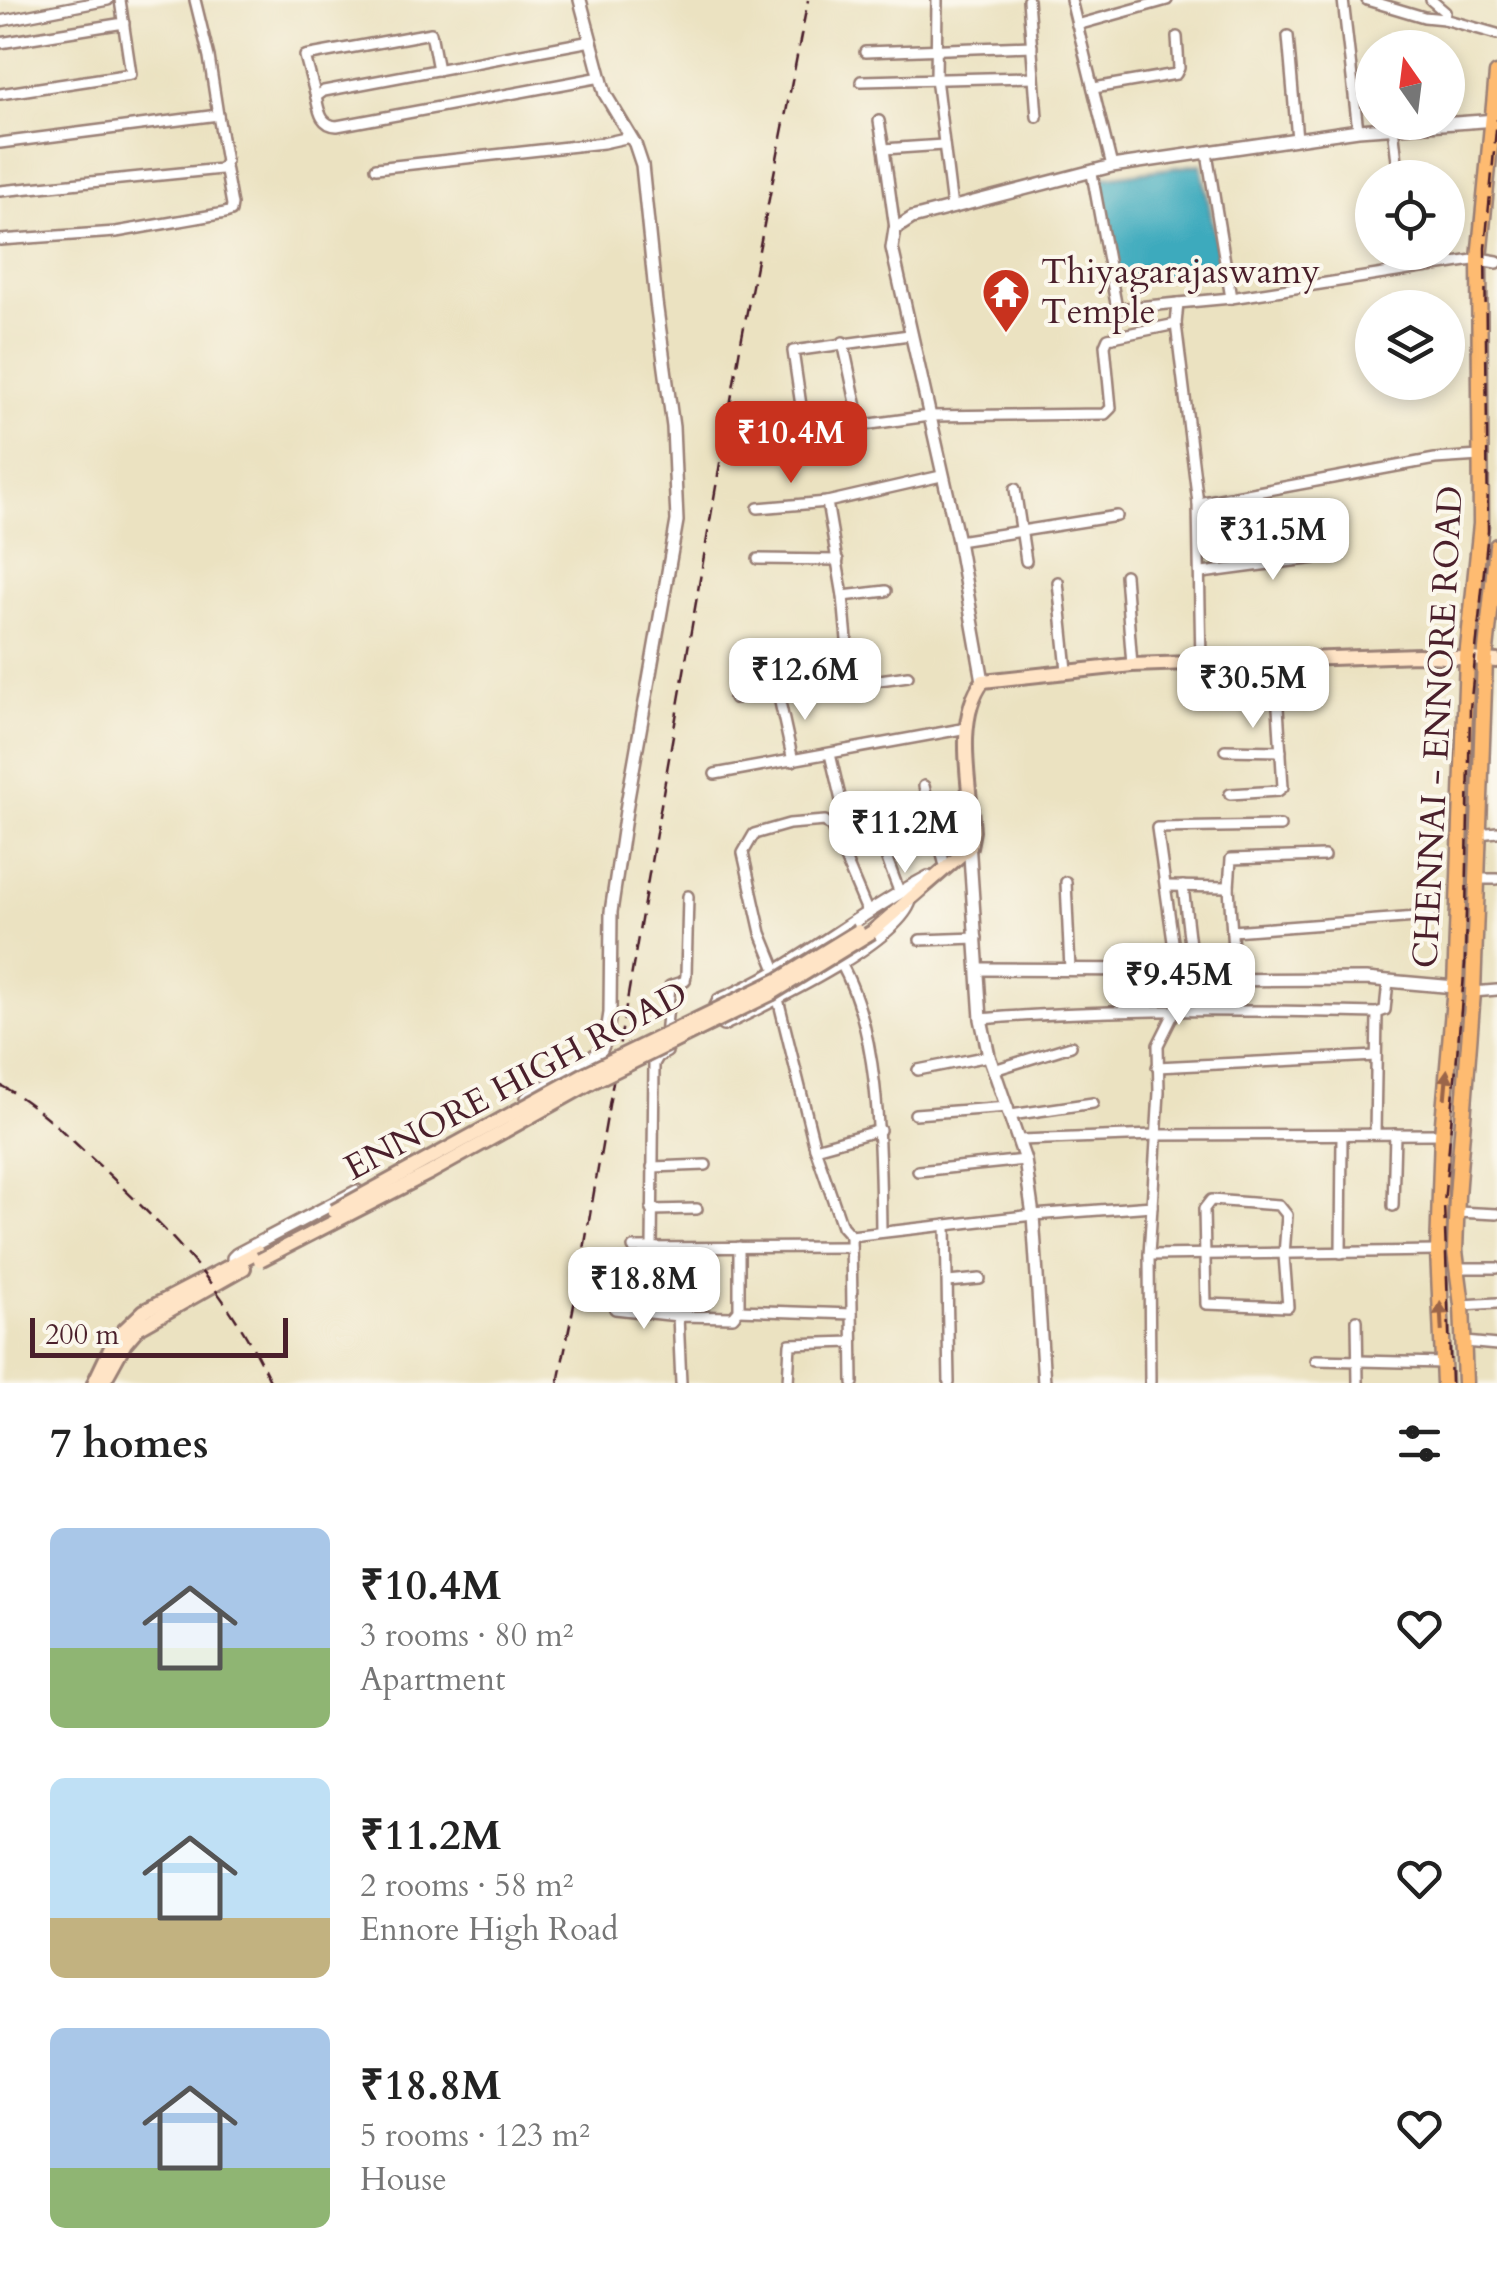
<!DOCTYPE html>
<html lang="en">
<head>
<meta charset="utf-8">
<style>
	body { margin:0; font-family:Cardo,serif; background:#f6f6f6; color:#222; height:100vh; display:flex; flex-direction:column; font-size:38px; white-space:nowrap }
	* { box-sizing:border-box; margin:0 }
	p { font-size:32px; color:#767676 }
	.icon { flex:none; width:55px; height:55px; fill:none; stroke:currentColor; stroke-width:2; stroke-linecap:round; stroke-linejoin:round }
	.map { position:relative; height:1383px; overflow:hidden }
	.side { display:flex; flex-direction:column; background:#fff; flex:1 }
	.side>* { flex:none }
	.needle { width:65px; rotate:346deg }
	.controls { position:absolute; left:1355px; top:30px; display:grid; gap:20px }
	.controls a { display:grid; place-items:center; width:110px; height:110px; border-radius:50%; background:#fff; box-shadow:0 5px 15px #0003; font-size:50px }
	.scale { position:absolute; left:30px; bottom:25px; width:258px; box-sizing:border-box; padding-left:10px; border:5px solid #4a1f2b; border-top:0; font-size:28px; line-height:35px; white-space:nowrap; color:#4a1f2b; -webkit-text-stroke:8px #fbf7ec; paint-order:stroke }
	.price { position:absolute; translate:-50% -85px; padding:0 22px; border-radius:20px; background:#fff; color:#222; font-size:32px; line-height:65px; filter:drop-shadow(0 2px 5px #0008) }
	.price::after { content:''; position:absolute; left:50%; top:60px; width:30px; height:22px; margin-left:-15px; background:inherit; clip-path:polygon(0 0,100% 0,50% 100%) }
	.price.active { background:#c8321e; color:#fff }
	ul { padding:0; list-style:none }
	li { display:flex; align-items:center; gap:30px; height:250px; padding:0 50px }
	li span { display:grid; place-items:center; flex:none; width:280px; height:200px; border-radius:15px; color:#555 }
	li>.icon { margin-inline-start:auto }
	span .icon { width:120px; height:120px; fill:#fffc; stroke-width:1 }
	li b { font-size:42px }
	h2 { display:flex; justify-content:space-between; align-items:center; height:120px; padding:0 50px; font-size:42px }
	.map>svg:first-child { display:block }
	.water { fill:#3daabd; stroke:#446474; stroke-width:2.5 }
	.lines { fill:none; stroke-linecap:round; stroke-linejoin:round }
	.minor-casing { stroke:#9a8076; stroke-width:14 }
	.tertiary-casing { stroke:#9a8076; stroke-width:16 }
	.secondary-casing { stroke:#9a8076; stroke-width:18 }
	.primary-casing { stroke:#9a8076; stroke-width:19 }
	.minor { stroke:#fff; stroke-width:9 }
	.tertiary { stroke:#fff; stroke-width:11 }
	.secondary { stroke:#ffe4c6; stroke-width:12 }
	.primary { stroke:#febb71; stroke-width:14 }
	.rail { stroke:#4a1f2b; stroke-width:2.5; stroke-dasharray:15 8; stroke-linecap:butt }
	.secondary-bridge-casing { stroke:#9a8076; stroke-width:18; stroke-linecap:butt }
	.secondary-bridge { stroke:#ffe4c6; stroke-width:12 }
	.oneway { fill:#9b654a }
	.labels { text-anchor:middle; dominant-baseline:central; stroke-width:8; stroke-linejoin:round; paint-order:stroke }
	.poi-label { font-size:35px; fill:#4a1f2b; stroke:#fbf7ec; text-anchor:start }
	.street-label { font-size:35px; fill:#4a1f2b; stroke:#fbf7ec }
</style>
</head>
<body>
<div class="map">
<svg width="1497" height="1383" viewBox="0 0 1497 1383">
	<rect width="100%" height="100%" fill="#fbf7ec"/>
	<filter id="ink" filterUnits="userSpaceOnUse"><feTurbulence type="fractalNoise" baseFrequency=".01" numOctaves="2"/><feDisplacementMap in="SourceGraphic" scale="20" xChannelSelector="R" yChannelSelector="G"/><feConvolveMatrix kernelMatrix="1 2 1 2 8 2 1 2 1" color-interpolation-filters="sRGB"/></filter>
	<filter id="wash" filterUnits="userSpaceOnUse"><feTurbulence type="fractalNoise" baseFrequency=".0048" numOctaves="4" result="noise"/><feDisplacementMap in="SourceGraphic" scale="40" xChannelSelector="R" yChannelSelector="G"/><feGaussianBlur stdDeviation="2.25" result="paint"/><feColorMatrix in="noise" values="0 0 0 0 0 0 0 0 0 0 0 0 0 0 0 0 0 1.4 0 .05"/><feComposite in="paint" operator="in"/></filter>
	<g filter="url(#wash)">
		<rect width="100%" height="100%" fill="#ebe2c1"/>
		<!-- water -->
		<path class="water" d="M 1201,164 L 1222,272 L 1119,283 L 1099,178 Z"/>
	</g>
	<g filter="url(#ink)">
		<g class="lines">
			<!-- minor casing -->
			<g class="minor-casing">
				<g id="minor">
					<path d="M 937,0 L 936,78 L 952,208"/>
					<path d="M 1071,0 L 1112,166"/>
					<path d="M 1343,0 L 1358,130"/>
					<path d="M 1367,0 L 1424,17 L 1444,19"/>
					<path d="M 1431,0 L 1445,12 L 1444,19 L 1497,34"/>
					<path d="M 0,21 L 108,0"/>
					<path d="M 1077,25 L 1167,0"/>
					<path d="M 1288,36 L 1297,139"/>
					<path d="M 591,41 L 324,91 L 316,97 C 319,110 320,125 337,126 L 601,77"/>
					<path d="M 0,43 L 124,23"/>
					<path d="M 865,52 L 1032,46"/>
					<path d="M 1034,77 L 1037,117"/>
					<path d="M 861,81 L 1034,77 L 1028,0"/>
					<path d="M 1094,88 L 1176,74 L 1179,68 L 1177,37"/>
					<path d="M 0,94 L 131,74 L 120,0"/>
					<path d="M 316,97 L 305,56 L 431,33 L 438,70"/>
					<path d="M 879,121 L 884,149"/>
					<path d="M 1393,127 L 1399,178"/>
					<path d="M 0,143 L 218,115 L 209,57 L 195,0"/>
					<path d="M 1207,153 L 1231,298"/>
					<path d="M 376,168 L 603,143 L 630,137"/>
					<path d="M 1092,174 L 1117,309 L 1178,303"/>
					<path d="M 1448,186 L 1449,186"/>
					<path d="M 0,191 L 221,169 L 226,162 L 218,115"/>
					<path d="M 895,229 L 884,149 L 943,145"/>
					<path d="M 0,240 L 116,232 L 225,213 L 231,211 L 232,205 L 225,166"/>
					<path d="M 1176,324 L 1198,503 L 1201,663"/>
					<path d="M 909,335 L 793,351 L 805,433 L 929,416 L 1105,414 L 1111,408 L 1105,345 L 1108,338 L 1176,324 L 1178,303 L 1231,298 L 1479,259"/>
					<path d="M 843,342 L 861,426"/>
					<path d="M 1015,489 L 1026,561"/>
					<path d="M 1198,503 L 1435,459 L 1480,456"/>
					<path d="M 758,508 L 827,502"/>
					<path d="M 958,541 L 1117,516"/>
					<path d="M 758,559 L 838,560"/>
					<path d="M 1202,573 L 1338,555"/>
					<path d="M 1125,575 L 1132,665"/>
					<path d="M 1058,582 L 1067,670"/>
					<path d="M 843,596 L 886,591"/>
					<path d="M 851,684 L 908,676"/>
					<path d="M 778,693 L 793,761"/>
					<path d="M 734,698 L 851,684 L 843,596 L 827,502 L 941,476"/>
					<path d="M 1225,750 L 1281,751"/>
					<path d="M 830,754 L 843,809"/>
					<path d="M 715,774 L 967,728"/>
					<path d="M 924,786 L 944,862"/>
					<path d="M 1230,794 L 1278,791 L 1283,787 L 1275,660"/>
					<path d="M 872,819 L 899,891"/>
					<path d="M 1479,834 L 1497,832"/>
					<path d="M 1479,879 L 1497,879"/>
					<path d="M 1066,882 L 1070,970"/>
					<path d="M 1166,886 L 1229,887"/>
					<path d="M 1183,886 L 1194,979"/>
					<path d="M 1232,931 L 1430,916"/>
					<path d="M 920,940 L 977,938"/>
					<path d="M 840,962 C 881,1032 880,1152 881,1232"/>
					<path d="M 1177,970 L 1157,828 L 1280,826"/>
					<path d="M 777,972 L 761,933 L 743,853 L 754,834 L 789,824 L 825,821 L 832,828 L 868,913"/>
					<path d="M 1235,982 L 1229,887 L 1231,859 L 1324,856"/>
					<path d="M 1473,992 L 1497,990"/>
					<path d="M 778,999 L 815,1148 L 842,1226 L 851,1236 L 853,1383"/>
					<path d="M 981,1019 C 1113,1008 1244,1010 1377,1013"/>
					<path d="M 665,1035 L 670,986 L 685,981 L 686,975 L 688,896"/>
					<path d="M 1157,1067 L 1376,1056"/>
					<path d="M 918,1070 L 989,1056"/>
					<path d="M 994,1070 L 1071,1046"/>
					<path d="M 915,1114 L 1008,1107"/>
					<path d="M 1011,1115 L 1093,1103"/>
					<path d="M 1375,1134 L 1377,1013 L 1385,1010 L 1388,981"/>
					<path d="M 1020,1140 L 1155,1135 L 1442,1134"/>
					<path d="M 815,1148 L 880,1130"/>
					<path d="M 652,1167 L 706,1165"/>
					<path d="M 918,1171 L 1025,1160"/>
					<path d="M 1211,1200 L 1279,1205 L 1287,1215 L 1284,1255 L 1288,1307 L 1206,1304 L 1204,1209 Z"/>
					<path d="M 1393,1206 L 1395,1134"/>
					<path d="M 651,1210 L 697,1209"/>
					<path d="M 1457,1212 L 1497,1214"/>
					<path d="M 946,1225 L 949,1383"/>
					<path d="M 851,1236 L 1033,1215 L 1152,1206"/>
					<path d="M 633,1248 L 851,1247"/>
					<path d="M 652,1248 L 654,1064 L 658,1057 L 667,1052"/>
					<path d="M 1341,1253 L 1342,1135"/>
					<path d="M 1149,1255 L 1438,1251"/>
					<path d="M 1456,1268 L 1497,1268"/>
					<path d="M 948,1282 L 980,1279"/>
					<path d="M 1462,1305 L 1497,1303"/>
					<path d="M 615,1309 L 678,1316"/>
					<path d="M 739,1310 L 852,1314"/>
					<path d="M 1357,1320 L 1358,1383"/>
					<path d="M 1465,1342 L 1497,1345"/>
					<path d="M 1316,1360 L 1444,1363"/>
					<path d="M 681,1383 L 678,1316 L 733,1317 L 739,1310 L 739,1247"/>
					<path d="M 788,1383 L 790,1344 L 852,1342"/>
					<path d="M 1150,1383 L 1149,1255 L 1159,1092 L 1158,1045 L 1176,1009 L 1179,980"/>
				</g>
			</g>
			<!-- tertiary casing -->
			<g class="tertiary-casing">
				<g id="tertiary">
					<path d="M 1479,259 L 1497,262"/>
					<path d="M 983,681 L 958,541 L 892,248 L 895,229 L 912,218 L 1112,166 L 1358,130 L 1497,120"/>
					<path d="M 969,841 L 981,1019 L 989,1056 L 1025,1160 L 1033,1215 L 1044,1383"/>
					<path d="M 910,901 C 897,943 764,1005 723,1025 L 716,1006 L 719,1000 C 795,969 856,914 928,877"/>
					<path d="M 979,969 L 1177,970 L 1179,980 L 1366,979 L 1455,987"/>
					<path d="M 527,1098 L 590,1059 L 601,1050 L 606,1039 L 610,1013 L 611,912 L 627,804 L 677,521 L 673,427 L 656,302 L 642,165 L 635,144 L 605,94 L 580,0"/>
					<path d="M 234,1268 L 233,1258 L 237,1254 L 357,1191"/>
				</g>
			</g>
			<!-- secondary casing -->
			<g class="secondary-casing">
				<g id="secondary">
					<path d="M 872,932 L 970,847 L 973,831 C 970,785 954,719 983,681 L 1132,665 L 1418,655 L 1497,661"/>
					<path d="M 104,1381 L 125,1343 L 138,1328 L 244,1268"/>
					<path d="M 94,1383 L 115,1339 L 144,1311 L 257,1252"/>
				</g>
			</g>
			<!-- primary casing -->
			<g class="primary-casing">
				<g id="primary">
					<path d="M 1444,1383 L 1438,1251 L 1442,1134 L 1455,987 L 1467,658 L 1481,524 L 1479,259 L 1497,74"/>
					<path d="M 1465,1383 L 1462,1305 L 1455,1251 L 1457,1196 L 1473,992 L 1485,660 L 1497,546"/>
				</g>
			</g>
			<!-- minor -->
			<use href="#minor" class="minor"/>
			<!-- tertiary -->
			<use href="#tertiary" class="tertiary"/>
			<!-- secondary -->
			<use href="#secondary" class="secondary"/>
			<!-- primary -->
			<use href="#primary" class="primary"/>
			<!-- rail -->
			<g class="rail">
				<path d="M 0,1085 C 39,1106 68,1137 101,1167 C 175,1237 226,1289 271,1383"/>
				<path d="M 558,1383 L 577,1290 L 741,342 L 808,0"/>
				<path d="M 1451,1383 L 1444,1204 L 1465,964 L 1470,709 L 1488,531 L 1485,248 L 1497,119"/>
			</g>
			<!-- secondary-bridge casing -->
			<g class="secondary-bridge-casing">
				<g id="secondary-bridge">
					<path d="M 334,1211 L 588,1072 L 780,979 L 858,931"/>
					<path d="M 260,1260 L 431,1172 L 594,1081 L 771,994 L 872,932"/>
				</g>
			</g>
			<!-- secondary-bridge -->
			<use href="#secondary-bridge" class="secondary-bridge"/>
		</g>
		<!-- one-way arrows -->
		<defs><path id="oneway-solid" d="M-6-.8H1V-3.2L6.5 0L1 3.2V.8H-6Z" transform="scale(2.5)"/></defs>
		<g class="oneway">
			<use href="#oneway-solid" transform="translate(1446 1084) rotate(-85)"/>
			<use href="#oneway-solid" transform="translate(1441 1317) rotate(-93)"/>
		</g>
	</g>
	<!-- icons -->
	<defs>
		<g id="temple-pin" transform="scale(2.5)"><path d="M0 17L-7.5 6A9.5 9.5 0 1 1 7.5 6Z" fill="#c8321e" stroke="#fbf7ec"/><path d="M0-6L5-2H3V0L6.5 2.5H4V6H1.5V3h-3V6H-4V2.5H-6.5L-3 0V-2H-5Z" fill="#fff"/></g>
	</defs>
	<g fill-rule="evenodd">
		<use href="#temple-pin" x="1006" y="292"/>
	</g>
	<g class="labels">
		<!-- poi labels -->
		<g class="poi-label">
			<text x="1041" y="272">Thiyagarajaswamy<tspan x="1041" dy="40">Temple</tspan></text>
		</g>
		<!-- street labels -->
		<g class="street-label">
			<text transform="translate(1438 727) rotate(-87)">CHENNAI - ENNORE ROAD</text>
			<text transform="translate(516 1081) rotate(-28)">ENNORE HIGH ROAD</text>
		</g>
	</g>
</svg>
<div class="controls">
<a><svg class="needle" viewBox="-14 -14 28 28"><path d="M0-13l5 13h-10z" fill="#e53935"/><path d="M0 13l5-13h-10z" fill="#767676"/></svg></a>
<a><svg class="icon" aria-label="locate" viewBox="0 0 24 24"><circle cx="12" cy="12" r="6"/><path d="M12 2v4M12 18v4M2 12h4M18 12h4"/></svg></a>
<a><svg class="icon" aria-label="layers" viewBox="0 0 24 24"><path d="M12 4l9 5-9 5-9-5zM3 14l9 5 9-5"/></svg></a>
</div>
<div class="scale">200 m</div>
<b class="price active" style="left:791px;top:486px">₹10.4M</b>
<b class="price" style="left:1273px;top:583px">₹31.5M</b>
<b class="price" style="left:805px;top:723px">₹12.6M</b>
<b class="price" style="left:1253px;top:731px">₹30.5M</b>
<b class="price" style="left:905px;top:876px">₹11.2M</b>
<b class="price" style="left:1179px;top:1028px">₹9.45M</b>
<b class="price" style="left:644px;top:1332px">₹18.8M</b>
</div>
<section class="side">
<h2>7 homes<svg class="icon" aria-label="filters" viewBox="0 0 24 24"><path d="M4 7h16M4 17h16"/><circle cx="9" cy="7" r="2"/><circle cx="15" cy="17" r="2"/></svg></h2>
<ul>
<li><span style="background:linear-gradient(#a9c7e8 60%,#8fb573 0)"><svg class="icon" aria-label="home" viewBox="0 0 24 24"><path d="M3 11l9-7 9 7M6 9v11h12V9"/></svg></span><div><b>₹10.4M</b><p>3 rooms · 80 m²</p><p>Apartment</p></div><svg class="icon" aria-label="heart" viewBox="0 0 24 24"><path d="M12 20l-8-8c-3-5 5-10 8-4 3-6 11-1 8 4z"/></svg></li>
<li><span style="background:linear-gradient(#bfe0f5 70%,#c2b280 0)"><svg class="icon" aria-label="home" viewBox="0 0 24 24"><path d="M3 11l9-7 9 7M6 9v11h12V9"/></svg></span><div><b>₹11.2M</b><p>2 rooms · 58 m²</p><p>Ennore High Road</p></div><svg class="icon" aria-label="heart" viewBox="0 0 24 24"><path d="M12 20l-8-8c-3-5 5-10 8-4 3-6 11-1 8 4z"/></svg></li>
<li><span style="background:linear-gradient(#a9c7e8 70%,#8fb573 0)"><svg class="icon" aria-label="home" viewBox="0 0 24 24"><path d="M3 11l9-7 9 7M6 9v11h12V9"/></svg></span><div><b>₹18.8M</b><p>5 rooms · 123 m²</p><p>House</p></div><svg class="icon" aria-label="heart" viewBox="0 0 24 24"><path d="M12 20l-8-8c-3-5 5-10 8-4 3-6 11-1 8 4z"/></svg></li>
</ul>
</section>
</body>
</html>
